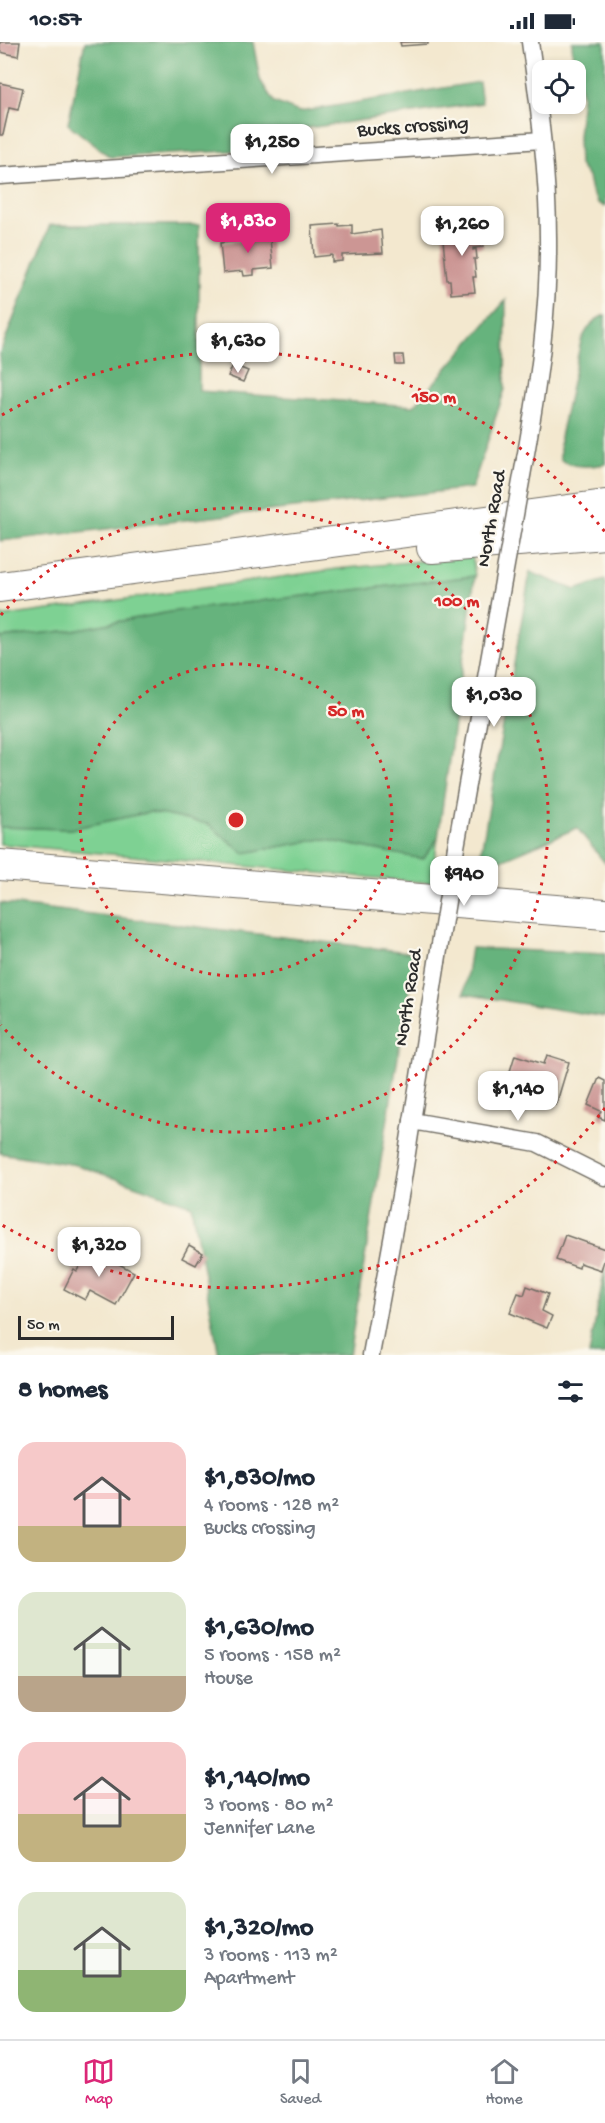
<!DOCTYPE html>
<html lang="en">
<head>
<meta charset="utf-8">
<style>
	body { margin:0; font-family:"Gochi Hand",sans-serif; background:#f2f2f3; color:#1f2937; height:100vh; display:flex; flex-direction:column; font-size:22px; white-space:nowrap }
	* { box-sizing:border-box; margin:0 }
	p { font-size:20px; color:#747a83 }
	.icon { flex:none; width:33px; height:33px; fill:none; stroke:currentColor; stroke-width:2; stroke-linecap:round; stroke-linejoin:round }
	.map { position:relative; height:1313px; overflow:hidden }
	.drawer { display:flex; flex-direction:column; background:#fff; flex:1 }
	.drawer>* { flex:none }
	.controls { position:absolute; left:532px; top:18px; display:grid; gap:12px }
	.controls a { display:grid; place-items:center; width:54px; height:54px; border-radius:12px; background:#fff; box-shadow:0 3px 9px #0003; font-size:30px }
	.scale { position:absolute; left:18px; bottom:15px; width:156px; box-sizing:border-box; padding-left:6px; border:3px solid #2b2b2b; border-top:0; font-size:16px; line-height:21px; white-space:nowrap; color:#2b2b2b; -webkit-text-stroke:4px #fbf7ec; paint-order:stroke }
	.price { position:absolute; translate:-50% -51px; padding:0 14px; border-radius:12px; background:#fff; color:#222; font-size:20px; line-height:39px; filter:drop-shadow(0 2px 3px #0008) }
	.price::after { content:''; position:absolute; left:50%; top:36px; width:18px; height:14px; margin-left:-9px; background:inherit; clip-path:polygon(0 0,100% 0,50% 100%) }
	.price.on { background:#db2777; color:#fff }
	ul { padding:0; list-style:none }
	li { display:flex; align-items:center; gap:18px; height:150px; padding:0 18px }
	li span { display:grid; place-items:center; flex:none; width:168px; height:120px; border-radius:18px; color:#555 }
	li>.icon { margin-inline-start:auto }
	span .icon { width:72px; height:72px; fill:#fffc; stroke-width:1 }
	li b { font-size:26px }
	h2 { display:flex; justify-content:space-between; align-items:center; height:72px; padding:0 18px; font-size:26px }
	.status { display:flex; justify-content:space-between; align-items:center; height:42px; padding:0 30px; background:#fff; direction:ltr }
	.status svg { height:16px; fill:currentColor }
	.dock { display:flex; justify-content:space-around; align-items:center; height:84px; border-top:2px solid #e0e1e3; background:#fff; font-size:16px; color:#747a83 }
	.dock a { display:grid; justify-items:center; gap:3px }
	.dock .on { color:#db2777 }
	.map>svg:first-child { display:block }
	.green { fill:#7ed193; stroke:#547e5f; stroke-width:1.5 }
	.forest { fill:#66b37d; stroke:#486f54; stroke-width:1.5 }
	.building { fill:#cc9694 }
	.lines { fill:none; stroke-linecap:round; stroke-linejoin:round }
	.minor-casing { stroke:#716d64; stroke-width:19 }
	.motorway-casing { stroke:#716d64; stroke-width:32 }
	.minor { stroke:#fff; stroke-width:16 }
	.motorway { stroke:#fff; stroke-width:30 }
	.minor-bridge-casing { stroke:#716d64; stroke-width:19; stroke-linecap:butt }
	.minor-bridge { stroke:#fff; stroke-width:16 }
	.ring { fill:none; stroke:#d62828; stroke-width:3; stroke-dasharray:3 6 }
	.labels { text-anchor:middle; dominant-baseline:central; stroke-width:4.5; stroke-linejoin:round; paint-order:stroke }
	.street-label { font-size:20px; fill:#2b2b2b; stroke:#fbf7ec }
	.centre { fill:#d62828; stroke:#fbf7ec; stroke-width:3 }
	.ring-label { font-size:18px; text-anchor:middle; font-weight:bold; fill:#d62828; stroke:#fbf7ec; stroke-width:4.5; stroke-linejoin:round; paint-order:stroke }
</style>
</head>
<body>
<div class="status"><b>10:57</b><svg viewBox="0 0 49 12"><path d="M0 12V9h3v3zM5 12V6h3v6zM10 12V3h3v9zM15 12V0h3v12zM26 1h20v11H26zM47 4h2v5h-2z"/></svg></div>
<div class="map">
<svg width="605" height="1313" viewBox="0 0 605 1313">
	<rect width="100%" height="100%" fill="#fbf7ec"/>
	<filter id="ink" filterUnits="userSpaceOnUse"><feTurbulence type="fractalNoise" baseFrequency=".0167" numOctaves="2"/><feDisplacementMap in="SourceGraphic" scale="12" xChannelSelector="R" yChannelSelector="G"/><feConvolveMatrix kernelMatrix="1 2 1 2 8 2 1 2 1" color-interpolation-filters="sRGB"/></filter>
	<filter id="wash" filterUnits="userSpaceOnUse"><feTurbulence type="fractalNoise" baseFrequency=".008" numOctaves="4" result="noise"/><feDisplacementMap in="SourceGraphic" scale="24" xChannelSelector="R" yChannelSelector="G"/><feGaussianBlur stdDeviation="1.35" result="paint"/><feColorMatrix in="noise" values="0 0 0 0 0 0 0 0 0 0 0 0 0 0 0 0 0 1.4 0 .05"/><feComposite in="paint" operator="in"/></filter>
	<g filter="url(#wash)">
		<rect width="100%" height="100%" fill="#f3e8cf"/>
		<!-- green -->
		<g class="green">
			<path d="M 472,514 L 475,534 L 176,569 L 73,588 L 0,596 L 0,575 L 337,527 Z"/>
			<path d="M 150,770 L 208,782 L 244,811 L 322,797 L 423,817 L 438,796 L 431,841 L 0,802 L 0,785 L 70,787 Z"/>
		</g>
		<!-- forest -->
		<g class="forest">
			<path d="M 85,0 L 253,0 L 260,38 L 274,60 L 299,70 L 479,40 L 482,61 L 287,89 L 251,108 L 110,115 L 68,82 Z"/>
			<path d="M 572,0 L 605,0 L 605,165 L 598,161 L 591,149 L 588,135 L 579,123 L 578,95 L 582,53 L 576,28 L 573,26 Z"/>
			<path d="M 50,183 L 199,183 L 199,349 L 414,364 L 506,258 L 505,347 L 472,446 L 0,499 L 0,311 Z"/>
			<path d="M 605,273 L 605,422 C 592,425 570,426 560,417 L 560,395 L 581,299 C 587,287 592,278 605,273 Z"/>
			<path d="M 530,530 L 575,548 L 605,538 L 605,821 L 577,786 L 478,828 Z"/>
			<path d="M 475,534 L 438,796 L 423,817 L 322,797 L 244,811 L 208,782 L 150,770 L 70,787 L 0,785 L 0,596 L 73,588 L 176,569 Z"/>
			<path d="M 0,861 L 415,911 L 349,1313 L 219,1313 L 191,1163 L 77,1123 L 0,1111 Z"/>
			<path d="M 471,906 L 605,912 L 605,975 L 464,952 Z"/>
			<path d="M 605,1226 L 605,1313 L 589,1313 Z"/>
		</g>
		<g id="blocks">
			<!-- building -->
			<g class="building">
				<path d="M 0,0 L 20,0 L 18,14 L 0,10 Z"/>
				<path d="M 400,0 L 428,0 L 428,2 L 401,4 Z"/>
				<path d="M 0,41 L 23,46 L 18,68 L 9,66 L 3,93 L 0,93 Z"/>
				<path d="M 339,182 L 339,184 L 352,183 L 352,192 L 381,188 L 383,211 L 342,213 L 342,219 L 332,220 L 332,213 L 314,215 L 312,184 Z"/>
				<path d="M 480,184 L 483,205 L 473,206 L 473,208 L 476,207 L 477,217 L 474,217 L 476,235 L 473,235 L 475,250 L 451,252 L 450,238 L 447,238 L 442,188 Z"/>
				<path d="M 269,187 L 273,226 L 254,228 L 254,233 L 244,234 L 243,229 L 223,231 L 220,201 L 249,198 L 248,189 Z"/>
				<path d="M 395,313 L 403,313 L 404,323 L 396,323 Z"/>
				<path d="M 233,323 L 248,329 L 243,340 L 228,334 Z"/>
				<path d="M 515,1013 L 544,1022 L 547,1013 L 569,1020 L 556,1063 L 533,1056 L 536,1048 L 507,1039 Z"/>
				<path d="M 599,1036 L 605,1039 L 605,1078 L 598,1075 L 601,1069 L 588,1063 Z"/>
				<path d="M 565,1193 L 605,1207 L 605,1216 L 601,1228 L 580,1221 L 579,1226 L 556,1218 Z"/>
				<path d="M 189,1203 L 203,1211 L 196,1223 L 182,1216 Z"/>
				<path d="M 89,1206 L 134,1230 L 116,1263 L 90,1249 L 85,1258 L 64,1247 L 74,1227 L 77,1229 Z"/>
				<path d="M 527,1244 L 548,1252 L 542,1269 L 552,1274 L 547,1286 L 510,1271 L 518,1251 L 524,1253 Z"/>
			</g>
		</g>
	</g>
	<g filter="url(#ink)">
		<use href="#blocks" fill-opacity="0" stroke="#716d64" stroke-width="1.5"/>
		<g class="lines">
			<!-- minor casing -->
			<g class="minor-casing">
				<g id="minor">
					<path d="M 0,134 L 542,98"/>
					<path d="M 525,417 C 538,344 549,270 548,195 C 548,130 539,65 530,0"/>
					<path d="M 456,805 L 499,562"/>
					<path d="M 412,1079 L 537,1101 L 605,1135"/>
					<path d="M 371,1313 L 402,1143 L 437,920"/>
				</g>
			</g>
			<!-- motorway casing -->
			<g class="motorway-casing">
				<g id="motorway">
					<path d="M 432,506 L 605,492"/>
					<path d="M 0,545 L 605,463"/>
					<path d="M 0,823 L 605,872"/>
				</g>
			</g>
			<!-- minor -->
			<use href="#minor" class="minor"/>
			<!-- motorway -->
			<use href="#motorway" class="motorway"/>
			<!-- minor-bridge casing -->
			<g class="minor-bridge-casing">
				<g id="minor-bridge">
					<path d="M 499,562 L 525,417"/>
					<path d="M 437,920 L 456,805"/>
				</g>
			</g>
			<!-- minor-bridge -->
			<use href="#minor-bridge" class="minor-bridge"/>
		</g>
	</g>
	<!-- distance rings -->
	<g class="ring">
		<circle cx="236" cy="778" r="156"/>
		<path d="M1 573A312 312 0 1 1 1 983"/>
		<path d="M605 1066A468 468 0 0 1 2 1183M2 373A468 468 0 0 1 605 490"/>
	</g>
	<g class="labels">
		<!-- street labels -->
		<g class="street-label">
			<text transform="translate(413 86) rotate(-4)">Bucks crossing</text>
			<text transform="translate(493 477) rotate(-80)">North Road</text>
			<text transform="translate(410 956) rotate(-81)">North Road</text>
		</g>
	</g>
	<circle cx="236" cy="778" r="9" class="centre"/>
	<g class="ring-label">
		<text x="434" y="360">150 m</text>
		<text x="457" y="564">100 m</text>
		<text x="346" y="674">50 m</text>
	</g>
</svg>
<div class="controls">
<a><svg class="icon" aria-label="locate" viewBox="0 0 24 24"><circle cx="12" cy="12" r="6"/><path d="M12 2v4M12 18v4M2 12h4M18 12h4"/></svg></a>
</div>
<div class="scale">50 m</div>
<b class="price" style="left:272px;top:133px">$1,250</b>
<b class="price on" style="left:248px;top:212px">$1,830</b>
<b class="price" style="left:462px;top:215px">$1,260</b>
<b class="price" style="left:238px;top:332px">$1,630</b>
<b class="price" style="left:494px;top:686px">$1,030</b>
<b class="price" style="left:464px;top:865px">$940</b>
<b class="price" style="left:518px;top:1080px">$1,140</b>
<b class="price" style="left:99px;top:1236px">$1,320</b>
</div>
<section class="drawer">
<h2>8 homes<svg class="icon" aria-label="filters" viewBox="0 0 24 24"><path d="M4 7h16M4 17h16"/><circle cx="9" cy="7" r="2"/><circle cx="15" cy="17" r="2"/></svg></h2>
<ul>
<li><span style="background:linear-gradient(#f6c9c9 70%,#c2b280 0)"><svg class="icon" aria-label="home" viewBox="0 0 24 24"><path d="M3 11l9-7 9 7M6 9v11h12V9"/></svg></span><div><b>$1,830/mo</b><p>4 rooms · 128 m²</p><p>Bucks crossing</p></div></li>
<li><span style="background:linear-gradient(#dfe7d0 70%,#b9a48a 0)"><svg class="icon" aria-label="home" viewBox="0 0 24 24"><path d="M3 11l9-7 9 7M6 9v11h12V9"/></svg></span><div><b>$1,630/mo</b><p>5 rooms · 158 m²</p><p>House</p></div></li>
<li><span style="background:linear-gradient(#f6c9c9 60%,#c2b280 0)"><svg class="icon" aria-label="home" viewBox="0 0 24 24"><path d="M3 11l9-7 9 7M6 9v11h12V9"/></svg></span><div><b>$1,140/mo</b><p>3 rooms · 80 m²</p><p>Jennifer Lane</p></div></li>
<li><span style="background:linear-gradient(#dfe7d0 65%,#8fb573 0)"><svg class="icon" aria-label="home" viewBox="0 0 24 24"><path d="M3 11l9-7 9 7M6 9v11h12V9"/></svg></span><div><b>$1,320/mo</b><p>3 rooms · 113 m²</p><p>Apartment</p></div></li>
</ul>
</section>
<nav class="dock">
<a class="on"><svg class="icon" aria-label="map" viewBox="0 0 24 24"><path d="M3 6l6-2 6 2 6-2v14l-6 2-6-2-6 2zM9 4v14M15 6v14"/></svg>Map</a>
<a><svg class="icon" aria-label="saved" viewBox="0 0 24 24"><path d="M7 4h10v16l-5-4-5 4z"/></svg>Saved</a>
<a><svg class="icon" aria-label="home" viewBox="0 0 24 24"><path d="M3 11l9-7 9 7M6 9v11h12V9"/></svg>Home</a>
</nav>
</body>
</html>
